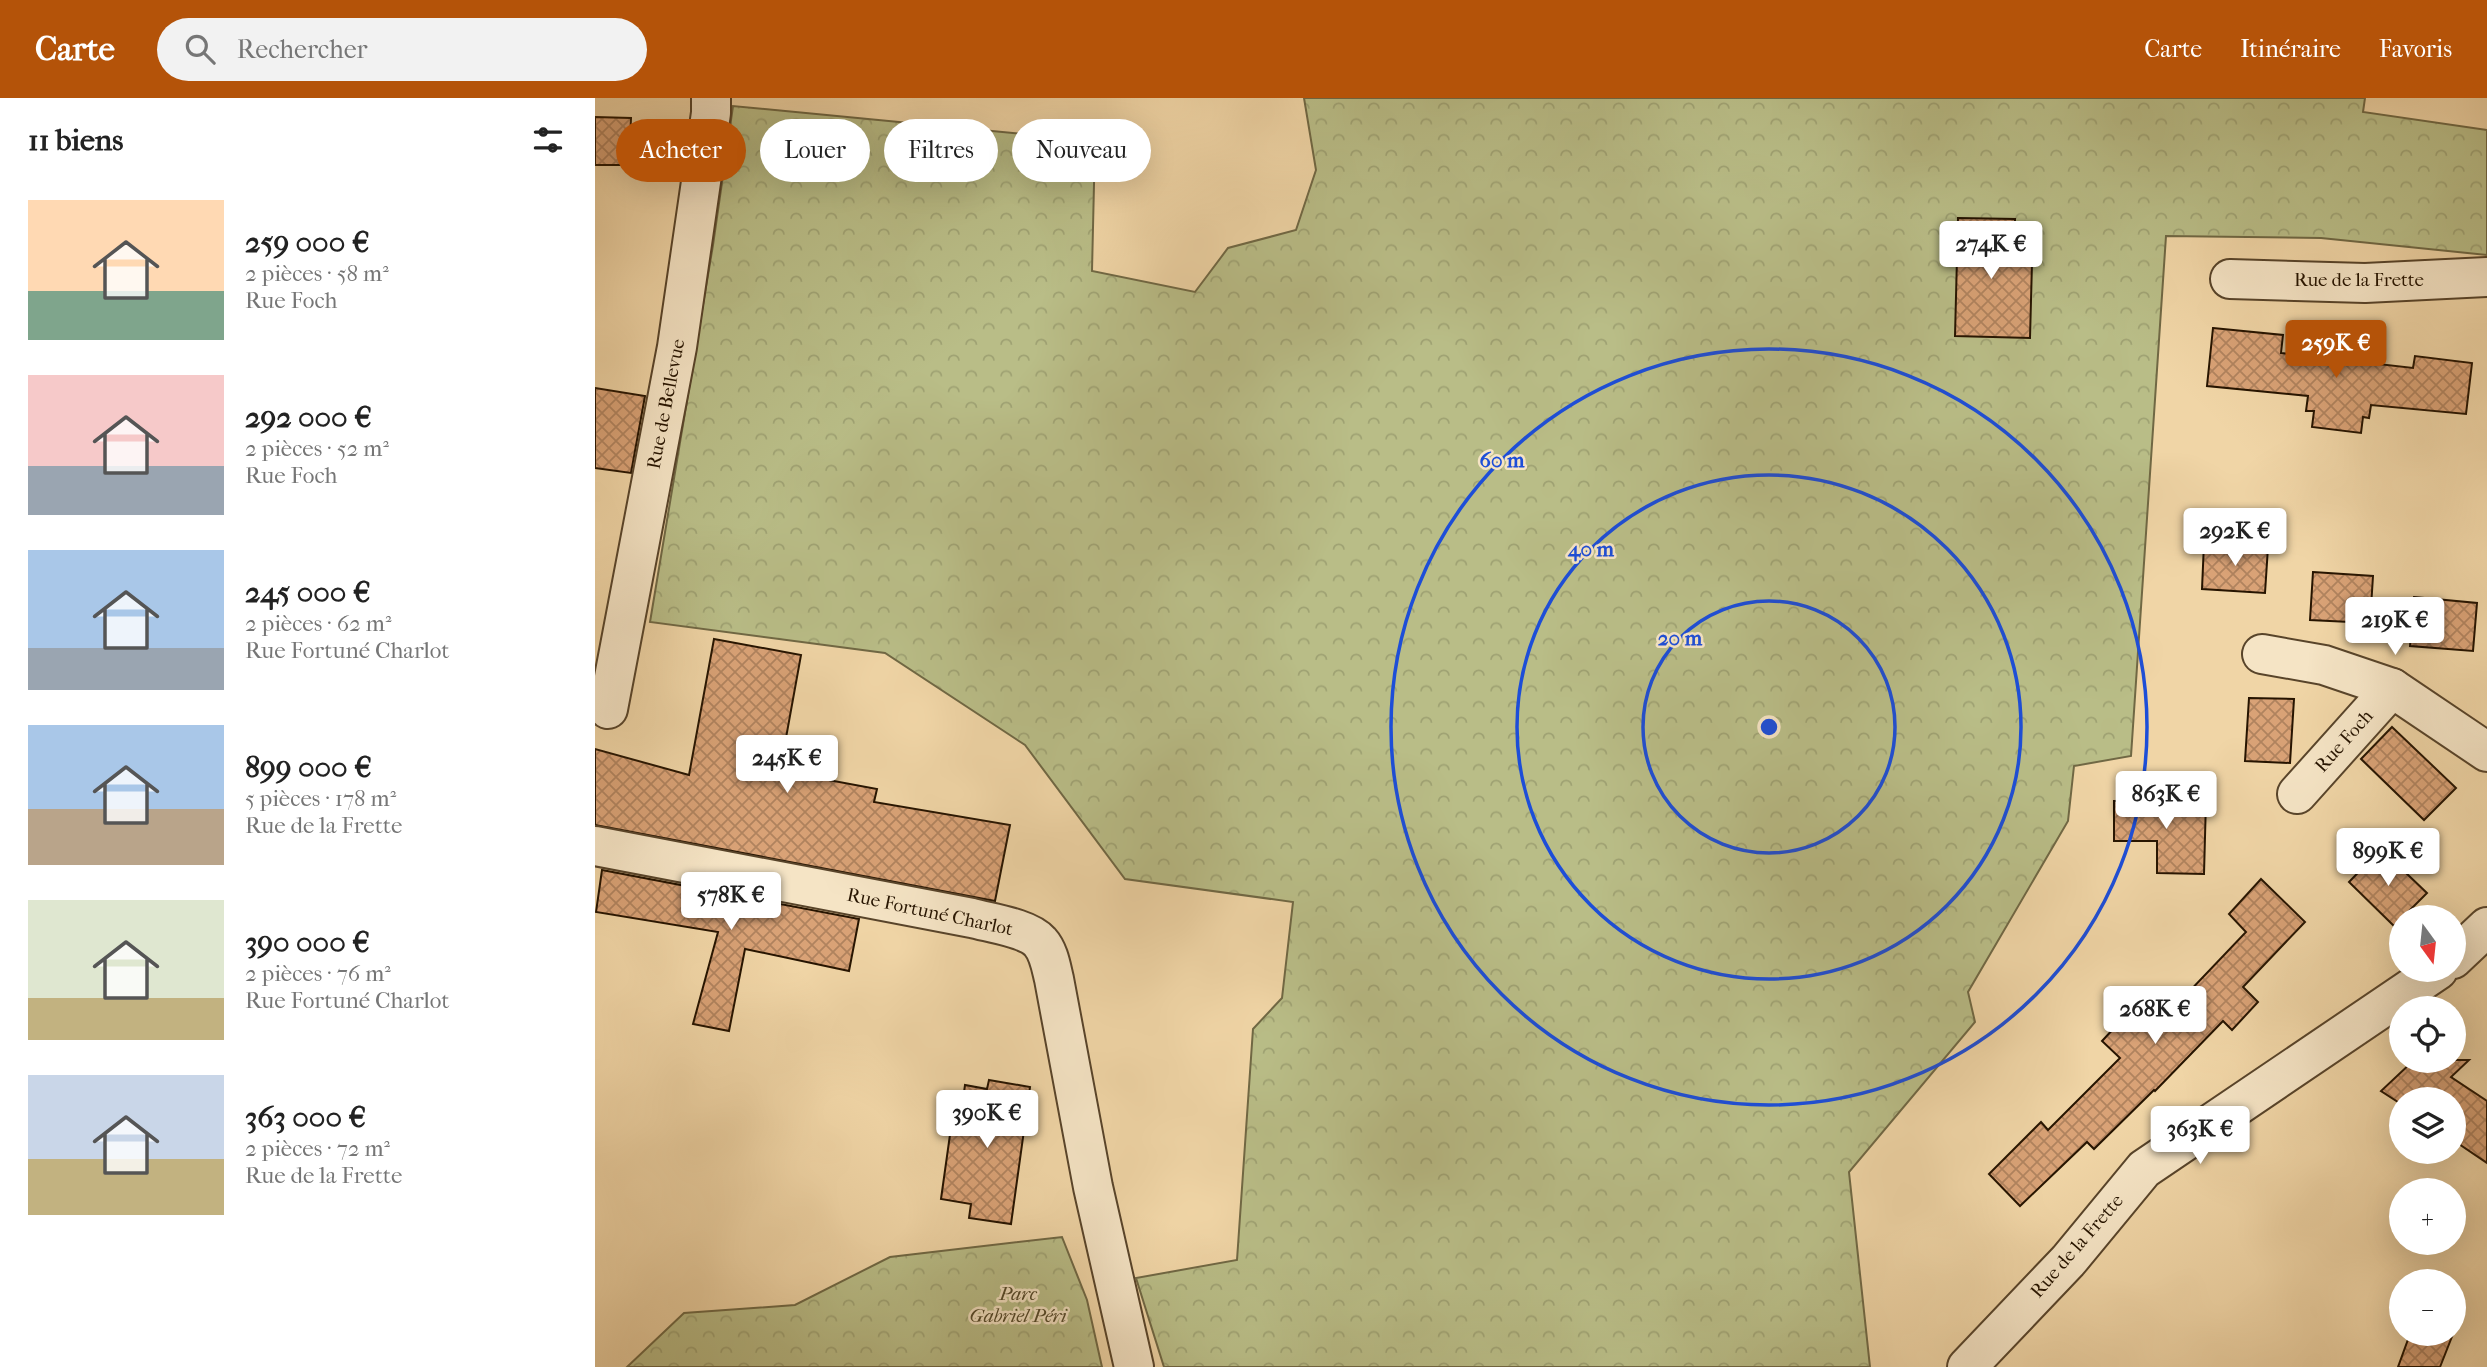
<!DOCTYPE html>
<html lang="fr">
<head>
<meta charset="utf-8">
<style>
	body { margin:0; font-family:"IM FELL French Canon",serif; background:#f2f2f2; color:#222; height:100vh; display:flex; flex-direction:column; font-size:26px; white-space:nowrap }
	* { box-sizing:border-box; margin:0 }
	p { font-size:23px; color:#767676 }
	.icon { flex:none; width:38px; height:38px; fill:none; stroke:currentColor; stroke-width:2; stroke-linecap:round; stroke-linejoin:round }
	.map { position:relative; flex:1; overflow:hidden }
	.drawer { display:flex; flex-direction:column; background:#fff; width:595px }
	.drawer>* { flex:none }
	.banner { position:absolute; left:21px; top:21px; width:665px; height:63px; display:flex; gap:14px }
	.needle { width:46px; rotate:165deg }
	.controls { position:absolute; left:1794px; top:807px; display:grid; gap:14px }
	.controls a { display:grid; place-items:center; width:77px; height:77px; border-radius:50%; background:#fff; box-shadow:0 7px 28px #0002; font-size:35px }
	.price { position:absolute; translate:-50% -60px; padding:0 16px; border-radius:7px; background:#fff; color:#222; font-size:23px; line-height:46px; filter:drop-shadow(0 2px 4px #0008) }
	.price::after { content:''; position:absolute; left:50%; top:42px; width:21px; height:16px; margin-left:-10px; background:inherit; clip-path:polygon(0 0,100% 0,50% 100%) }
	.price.selected { background:#b45309; color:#fff }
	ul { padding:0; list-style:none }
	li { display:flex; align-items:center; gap:21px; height:175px; padding:0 28px }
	li span { display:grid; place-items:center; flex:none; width:196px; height:140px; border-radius:0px; color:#555 }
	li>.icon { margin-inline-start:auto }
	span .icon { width:84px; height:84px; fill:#fffc; stroke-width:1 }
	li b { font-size:30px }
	h2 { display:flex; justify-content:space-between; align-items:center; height:84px; padding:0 28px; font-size:30px }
	.tag { padding:0 24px; border-radius:32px; background:#fff; box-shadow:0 7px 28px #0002; font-size:24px; line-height:63px }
	.tag.selected { background:#b45309; color:#fff }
	header { display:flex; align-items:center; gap:42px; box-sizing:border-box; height:98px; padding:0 35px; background:#b45309; color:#fff }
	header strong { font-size:33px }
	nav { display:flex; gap:38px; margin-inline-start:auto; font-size:24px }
	.search { width:490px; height:63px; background:#f2f2f2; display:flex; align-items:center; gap:18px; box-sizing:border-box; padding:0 24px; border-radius:38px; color:#767676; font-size:26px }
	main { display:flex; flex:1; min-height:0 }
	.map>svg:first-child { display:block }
	.forest { fill:url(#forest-crowns); stroke:#706844; stroke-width:2 }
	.building { fill:url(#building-cross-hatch); stroke:#261400; stroke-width:2 }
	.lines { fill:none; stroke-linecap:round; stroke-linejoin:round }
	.minor-casing { stroke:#58442a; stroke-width:42 }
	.minor { stroke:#f5e4c5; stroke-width:38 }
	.ring { fill:none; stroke:#1d4ed8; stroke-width:3.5 }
	.labels { text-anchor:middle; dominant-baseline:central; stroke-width:5; stroke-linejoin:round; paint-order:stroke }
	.street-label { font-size:19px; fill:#261400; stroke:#f5e4c5 }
	.park-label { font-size:19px; font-style:italic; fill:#524728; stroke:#f5e4c5 }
	.centre { fill:#1d4ed8; stroke:#f5e4c5; stroke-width:3.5 }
	.ring-label { font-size:21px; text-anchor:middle; font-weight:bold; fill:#1d4ed8; stroke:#f5e4c5; stroke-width:5; stroke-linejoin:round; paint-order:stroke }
</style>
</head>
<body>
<header>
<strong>Carte</strong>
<div class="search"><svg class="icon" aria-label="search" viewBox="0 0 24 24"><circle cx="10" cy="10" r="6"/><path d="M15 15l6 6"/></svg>Rechercher</div>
<nav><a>Carte</a><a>Itinéraire</a><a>Favoris</a></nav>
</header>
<main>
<section class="drawer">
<h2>11 biens<svg class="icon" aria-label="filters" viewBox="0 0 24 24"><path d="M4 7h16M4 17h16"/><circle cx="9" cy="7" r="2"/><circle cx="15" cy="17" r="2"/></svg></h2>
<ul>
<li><span style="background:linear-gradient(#ffd9b3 65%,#7fa58c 0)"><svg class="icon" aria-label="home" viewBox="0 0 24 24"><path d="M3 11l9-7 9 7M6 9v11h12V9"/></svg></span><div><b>259 000 €</b><p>2 pièces · 58 m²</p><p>Rue Foch</p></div></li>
<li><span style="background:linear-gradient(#f6c9c9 65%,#9aa5b1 0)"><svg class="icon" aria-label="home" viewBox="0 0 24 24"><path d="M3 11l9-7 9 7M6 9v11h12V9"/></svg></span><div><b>292 000 €</b><p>2 pièces · 52 m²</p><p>Rue Foch</p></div></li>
<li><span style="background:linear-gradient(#a9c7e8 70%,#9aa5b1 0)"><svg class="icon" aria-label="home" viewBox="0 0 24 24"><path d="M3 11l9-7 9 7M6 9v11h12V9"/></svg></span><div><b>245 000 €</b><p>2 pièces · 62 m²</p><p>Rue Fortuné Charlot</p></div></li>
<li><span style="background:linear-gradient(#a9c7e8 60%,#b9a48a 0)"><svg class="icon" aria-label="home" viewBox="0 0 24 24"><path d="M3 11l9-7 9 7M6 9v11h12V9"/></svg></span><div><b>899 000 €</b><p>5 pièces · 178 m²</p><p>Rue de la Frette</p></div></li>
<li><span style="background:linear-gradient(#dfe7d0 70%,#c2b280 0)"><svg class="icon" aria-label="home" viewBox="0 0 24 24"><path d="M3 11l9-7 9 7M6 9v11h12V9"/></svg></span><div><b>390 000 €</b><p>2 pièces · 76 m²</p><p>Rue Fortuné Charlot</p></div></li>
<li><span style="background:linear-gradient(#c9d6e8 60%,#c2b280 0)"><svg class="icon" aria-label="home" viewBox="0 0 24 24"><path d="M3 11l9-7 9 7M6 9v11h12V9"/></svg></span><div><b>363 000 €</b><p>2 pièces · 72 m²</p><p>Rue de la Frette</p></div></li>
</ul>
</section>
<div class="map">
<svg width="1892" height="1269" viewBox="0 0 1892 1269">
	<defs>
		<pattern id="forest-crowns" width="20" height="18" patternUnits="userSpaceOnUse" patternTransform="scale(1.75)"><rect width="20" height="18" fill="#b9bd87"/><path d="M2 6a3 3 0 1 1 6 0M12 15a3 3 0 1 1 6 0" fill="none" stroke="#9fa273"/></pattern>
		<pattern id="building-cross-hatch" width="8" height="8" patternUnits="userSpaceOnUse" patternTransform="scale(1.75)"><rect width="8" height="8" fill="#d9a276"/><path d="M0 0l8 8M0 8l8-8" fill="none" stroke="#b0835e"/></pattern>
	</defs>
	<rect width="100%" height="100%" fill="#f0d5a6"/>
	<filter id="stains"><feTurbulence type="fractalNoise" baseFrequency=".00286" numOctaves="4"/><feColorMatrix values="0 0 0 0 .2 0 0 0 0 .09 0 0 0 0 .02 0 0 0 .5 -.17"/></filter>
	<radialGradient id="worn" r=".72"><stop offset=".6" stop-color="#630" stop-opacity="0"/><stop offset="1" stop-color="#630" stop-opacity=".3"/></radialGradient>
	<!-- forest -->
	<g class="forest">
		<path d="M 709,0 L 1770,0 L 1768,14 L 1892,32 L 1892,157 L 1726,140 L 1571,138 L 1536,658 L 1479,668 L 1473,723 L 1373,894 L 1380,924 L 1254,1074 L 1275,1269 L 569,1269 L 541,1180 L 642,1162 L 658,931 L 687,900 L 698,804 L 530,781 L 430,647 L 290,555 L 55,524 L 118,147 L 138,8 L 500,43 L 497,173 L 600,194 L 633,150 L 701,132 L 721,72 Z"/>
		<path d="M 467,1139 L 492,1202 L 507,1269 L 32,1269 L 89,1215 L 200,1207 L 295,1159 Z"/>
	</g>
	<!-- building -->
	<g class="building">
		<path d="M 0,19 L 36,20 L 34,67 L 0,67 Z"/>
		<path d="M 1363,120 L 1420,121 L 1419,164 L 1437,165 L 1435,240 L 1360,238 Z"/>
		<path d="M 1618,230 L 1688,237 L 1686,255 L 1818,270 L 1820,258 L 1877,265 L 1871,316 L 1776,307 L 1774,320 L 1768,319 L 1766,335 L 1717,329 L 1719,313 L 1711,313 L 1713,298 L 1612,288 Z"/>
		<path d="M 0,290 L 50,298 L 36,375 L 0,370 Z"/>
		<path d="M 1609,445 L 1673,449 L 1670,495 L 1607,491 Z"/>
		<path d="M 1718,474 L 1778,478 L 1775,525 L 1715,522 Z"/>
		<path d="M 1819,499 L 1882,505 L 1878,553 L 1815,548 Z"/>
		<path d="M 119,541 L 206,557 L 185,673 L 282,691 L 279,704 L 415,727 L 400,803 L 0,727 L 0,651 L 94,677 Z"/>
		<path d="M 1654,600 L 1699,601 L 1695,665 L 1650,663 Z"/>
		<path d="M 1797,629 L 1861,690 L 1829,722 L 1766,661 Z"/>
		<path d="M 1611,702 L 1609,776 L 1562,775 L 1562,743 L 1519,743 L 1519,703 Z"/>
		<path d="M 1786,751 L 1832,795 L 1799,828 L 1754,784 Z"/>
		<path d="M 7,772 L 264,821 L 254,873 L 150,851 L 134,933 L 98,926 L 123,834 L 1,814 Z"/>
		<path d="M 1666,781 L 1710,824 L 1648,889 L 1663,904 L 1637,932 L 1628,923 L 1560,993 L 1559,992 L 1499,1051 L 1492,1044 L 1425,1108 L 1394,1076 L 1446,1024 L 1453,1032 L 1525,960 L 1507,943 L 1547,900 L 1569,920 L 1651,834 L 1634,816 Z"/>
		<path d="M 1819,962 L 1874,962 L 1856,979 L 1892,1003 L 1892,1065 L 1858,1042 L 1858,1001 L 1806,1001 L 1806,1006 L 1786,993 Z"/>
		<path d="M 394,982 L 435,989 L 416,1126 L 374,1120 L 376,1106 L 346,1101 L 359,1008 L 367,1009 L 370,987 L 392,991 Z"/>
		<path d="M 1815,1236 L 1858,1236 L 1845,1269 L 1803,1269 Z"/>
	</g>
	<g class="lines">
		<!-- minor casing -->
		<g class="minor-casing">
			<g id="minor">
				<path d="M 1635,181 L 1770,185 L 1892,179"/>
				<path d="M 1667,556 L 1729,567 L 1797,590 L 1892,654"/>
				<path d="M 13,611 L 82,249 L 116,15 L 116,0"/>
				<path d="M 1702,696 L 1797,590"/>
				<path d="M 0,748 L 377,820 C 395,825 433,830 445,844 C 454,854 456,869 459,881 L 498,1089 L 539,1269"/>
				<path d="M 1858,861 L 1892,829"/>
				<path d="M 1372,1269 L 1473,1163 L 1549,1071 L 1843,872"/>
			</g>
		</g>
		<!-- minor -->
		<use href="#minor" class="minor"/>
	</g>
	<!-- distance rings -->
	<g class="ring">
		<circle cx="1174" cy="629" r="126"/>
		<circle cx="1174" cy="629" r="252"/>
		<circle cx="1174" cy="629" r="378"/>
	</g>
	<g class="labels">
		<!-- street labels -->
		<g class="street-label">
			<text x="1764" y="182">Rue de la Frette</text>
			<text transform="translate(71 306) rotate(-79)">Rue de Bellevue</text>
			<text transform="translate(1749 643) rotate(-48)">Rue Foch</text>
			<text transform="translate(335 814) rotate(12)">Rue Fortuné Charlot</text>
			<text transform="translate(1482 1148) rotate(-49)">Rue de la Frette</text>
		</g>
		<!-- park labels -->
		<g class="park-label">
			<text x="423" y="1196">Parc<tspan x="423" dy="22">Gabriel Péri</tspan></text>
		</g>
	</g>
	<circle cx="1174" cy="629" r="10" class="centre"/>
	<g class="ring-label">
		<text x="907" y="369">60 m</text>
		<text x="996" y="458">40 m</text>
		<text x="1085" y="547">20 m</text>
	</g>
	<rect width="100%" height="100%" filter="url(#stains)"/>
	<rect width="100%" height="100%" fill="url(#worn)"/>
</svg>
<div class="controls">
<a><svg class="needle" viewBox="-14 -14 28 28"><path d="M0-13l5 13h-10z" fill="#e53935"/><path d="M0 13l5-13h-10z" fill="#767676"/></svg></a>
<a><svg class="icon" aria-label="locate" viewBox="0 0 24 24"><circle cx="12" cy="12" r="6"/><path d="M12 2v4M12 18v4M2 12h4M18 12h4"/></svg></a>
<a><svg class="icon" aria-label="layers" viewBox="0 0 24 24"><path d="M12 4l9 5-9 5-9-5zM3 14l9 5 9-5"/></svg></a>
<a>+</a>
<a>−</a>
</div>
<b class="price" style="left:1396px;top:183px">274K €</b>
<b class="price selected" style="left:1741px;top:282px">259K €</b>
<b class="price" style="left:1640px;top:470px">292K €</b>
<b class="price" style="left:1800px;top:559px">219K €</b>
<b class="price" style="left:192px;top:697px">245K €</b>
<b class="price" style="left:1571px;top:733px">863K €</b>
<b class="price" style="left:1793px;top:790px">899K €</b>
<b class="price" style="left:136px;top:834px">578K €</b>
<b class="price" style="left:1560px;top:948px">268K €</b>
<b class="price" style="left:392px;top:1052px">390K €</b>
<b class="price" style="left:1605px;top:1068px">363K €</b>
<div class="banner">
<a class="tag selected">Acheter</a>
<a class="tag">Louer</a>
<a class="tag">Filtres</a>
<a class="tag">Nouveau</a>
</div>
</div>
</main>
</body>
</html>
